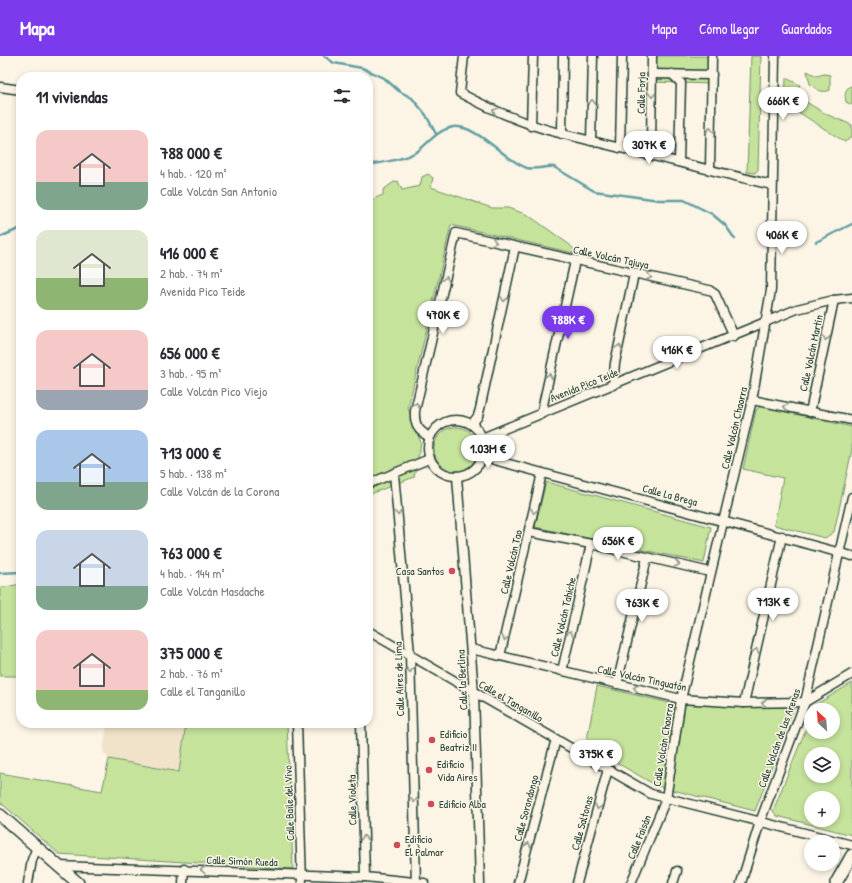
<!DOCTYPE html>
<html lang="es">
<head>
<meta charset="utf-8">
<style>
	body { margin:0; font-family:"Patrick Hand",sans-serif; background:#f2f2f3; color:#2b2b33; height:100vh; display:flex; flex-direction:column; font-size:15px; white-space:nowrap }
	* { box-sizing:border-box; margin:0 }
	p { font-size:13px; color:#7c7c81 }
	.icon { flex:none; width:22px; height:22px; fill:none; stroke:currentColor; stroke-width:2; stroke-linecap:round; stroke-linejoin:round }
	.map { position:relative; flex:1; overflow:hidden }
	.panel { position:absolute; left:16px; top:16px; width:357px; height:656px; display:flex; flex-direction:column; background:#fff; border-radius:16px; box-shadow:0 2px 6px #0003 }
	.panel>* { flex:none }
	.needle { width:26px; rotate:334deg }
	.tools { position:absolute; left:804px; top:647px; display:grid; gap:8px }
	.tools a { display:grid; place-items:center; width:36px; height:36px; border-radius:50%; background:#fff; box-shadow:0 2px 6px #0003; font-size:20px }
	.price { position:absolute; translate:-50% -34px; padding:0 9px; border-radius:14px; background:#fff; color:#222; font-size:13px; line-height:26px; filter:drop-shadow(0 1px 2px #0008) }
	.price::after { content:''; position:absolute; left:50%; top:24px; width:12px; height:9px; margin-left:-6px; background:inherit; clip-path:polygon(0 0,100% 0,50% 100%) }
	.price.active { background:#7c3aed; color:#fff }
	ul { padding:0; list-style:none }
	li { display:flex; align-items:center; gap:12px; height:100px; padding:0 20px }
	li span { display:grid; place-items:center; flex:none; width:112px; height:80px; border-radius:12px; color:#555 }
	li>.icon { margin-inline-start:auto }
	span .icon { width:48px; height:48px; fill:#fffc; stroke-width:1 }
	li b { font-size:17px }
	h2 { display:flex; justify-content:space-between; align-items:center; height:48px; padding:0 20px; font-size:17px }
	header { display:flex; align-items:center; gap:24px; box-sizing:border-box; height:56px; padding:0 20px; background:#7c3aed; color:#fff }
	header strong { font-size:19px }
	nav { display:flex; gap:22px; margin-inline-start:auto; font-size:14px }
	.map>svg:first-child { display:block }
	.built { fill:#f0e3c9 }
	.green { fill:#c5e39b; stroke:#729068; fill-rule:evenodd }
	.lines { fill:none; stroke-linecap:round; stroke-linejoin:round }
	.stream { stroke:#629ea2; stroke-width:2.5 }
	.street-casing { stroke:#1f3d34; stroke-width:11 }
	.secondary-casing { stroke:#1f3d34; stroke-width:14 }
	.street { stroke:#fcf5e5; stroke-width:8 }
	.secondary { stroke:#fcf5e5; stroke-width:11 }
	.oneway { stroke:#8e998c }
	.poi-dot { fill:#d1495b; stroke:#fcf5e5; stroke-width:1.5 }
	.labels { text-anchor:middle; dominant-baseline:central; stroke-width:3; stroke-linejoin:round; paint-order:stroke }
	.street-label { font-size:11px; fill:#1f3d34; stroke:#fcf5e5 }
	.poi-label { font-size:11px; fill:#1f3d34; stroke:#fcf5e5; text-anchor:start }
</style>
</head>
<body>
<header>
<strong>Mapa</strong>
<nav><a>Mapa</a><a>Cómo llegar</a><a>Guardados</a></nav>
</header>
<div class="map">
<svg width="852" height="827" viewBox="0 0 852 827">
	<rect width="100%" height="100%" fill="#fcf5e5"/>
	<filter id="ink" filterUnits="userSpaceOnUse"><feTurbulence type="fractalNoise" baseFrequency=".025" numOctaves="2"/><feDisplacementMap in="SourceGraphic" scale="8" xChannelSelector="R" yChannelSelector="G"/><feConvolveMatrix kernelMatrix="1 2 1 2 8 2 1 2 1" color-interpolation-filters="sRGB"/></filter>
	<g filter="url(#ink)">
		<!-- built -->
		<path class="built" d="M 107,667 L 186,667 L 180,716 L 109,703 L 103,696 Z"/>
		<!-- green -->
		<g class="green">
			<path d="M 652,0 L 712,0 L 711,28 L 652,26 Z"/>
			<path d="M 751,0 L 761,0 L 758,114 L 755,117 L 747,116 Z"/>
			<path d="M 807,15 L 817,20 L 824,18 L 830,19 L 830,34 C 822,38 816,33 810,28 Z"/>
			<path d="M 786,22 L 800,29 L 794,39 L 828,59 L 852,69 L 852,80 L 845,86 L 792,52 L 790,55 L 785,54 Z"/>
			<path d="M 850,30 L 852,31 L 852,49 L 846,46 C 845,40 844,34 850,30 Z"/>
			<path d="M 428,118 L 433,122 L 431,131 L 492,152 L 508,152 L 528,159 L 570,189 L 578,198 L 451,169 L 408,352 L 421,387 L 414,421 L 368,439 L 368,145 L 383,139 L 383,134 L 394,126 L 398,125 L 402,134 L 420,130 L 422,121 Z"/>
			<path d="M 761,350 L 852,371 L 852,394 L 834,476 L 825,482 L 774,469 L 783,422 L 743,413 L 756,354 Z"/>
			<circle cx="456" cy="393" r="22"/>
			<path d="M 546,426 L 711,471 L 704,507 L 535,471 Z"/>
			<path d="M 21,528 L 21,620 L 0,620 L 0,532 Z"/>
			<path d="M 852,627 L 852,779 L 777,760 L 773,755 L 811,660 L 811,676 L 833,676 L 833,654 L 813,654 L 815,649 ZM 811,698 L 833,698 L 833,720 L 811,720 ZM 811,742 L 833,742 L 833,764 L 811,764 Z"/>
			<path d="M 597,630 L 670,647 L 794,652 L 755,755 L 657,730 L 586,689 Z"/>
			<path d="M 186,667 L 287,667 L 293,813 L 59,798 L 0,746 L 0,717 L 102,735 L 109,703 L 179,716 Z"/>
		</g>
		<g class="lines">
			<!-- stream -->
			<g class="stream">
				<path d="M 324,0 L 334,7 L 362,12 L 384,22 L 399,35 L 412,42 L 426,59 L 436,78"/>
				<path d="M 368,109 C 385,106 403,104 418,95 C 429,86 438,74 453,71 C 477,68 505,105 527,112 C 535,114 546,110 554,111 L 594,135 L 659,144 L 684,144 L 712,158 L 725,169 L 735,183"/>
				<path d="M 0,181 L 21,172"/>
				<path d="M 816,186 L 852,168"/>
				<path d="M 0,517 L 21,516"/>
			</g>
			<!-- street casing -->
			<g class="street-casing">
				<g id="street">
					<path d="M 464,0 L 460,37 C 492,54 524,68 559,77 L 772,129"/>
					<path d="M 652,18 L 712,19"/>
					<path d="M 672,18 L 681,27 L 679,106"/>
					<path d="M 0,31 L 21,34"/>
					<path d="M 531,70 L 533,0"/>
					<path d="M 562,78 L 563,0"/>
					<path d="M 591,85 L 593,0"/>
					<path d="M 620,92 L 622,0"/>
					<path d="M 651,99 L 652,0"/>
					<path d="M 710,113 L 712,0"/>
					<path d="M 613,329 L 615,307 L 634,218"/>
					<path d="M 752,344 L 852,364"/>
					<path d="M 810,356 L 834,244"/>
					<path d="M 541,358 L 575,205"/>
					<circle cx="456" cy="392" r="28"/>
					<path d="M 472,368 L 478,360 L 480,353 L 515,191"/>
					<path d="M 429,381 C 418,374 414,369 415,355 L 456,177 L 709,234 L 715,238 L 734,280"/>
					<path d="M 482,382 L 797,253 L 834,244 L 852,242"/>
					<path d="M 483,401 L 852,500"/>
					<path d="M 394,418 L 410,598 L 416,827"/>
					<path d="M 457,421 L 474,637 L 480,827"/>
					<path d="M 368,428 L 429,403"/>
					<path d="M 529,476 L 591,488 L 710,516"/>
					<path d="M 368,575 L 651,738 L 852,789"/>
					<path d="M 471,593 L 681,643 L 744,647 L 805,646 L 852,618"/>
					<path d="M 500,600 L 542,417"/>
					<path d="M 562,615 L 591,488"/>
					<path d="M 617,628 L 647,502"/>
					<path d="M 744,647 L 782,480"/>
					<path d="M 297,667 L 302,827"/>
					<path d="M 361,667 L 365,821"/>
					<path d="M 58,810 L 365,821 L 424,827"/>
					<path d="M 28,827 L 32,804 L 37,791"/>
					<path d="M 183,827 L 184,813"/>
					<path d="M 518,827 L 556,683"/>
					<path d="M 577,827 L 608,713"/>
					<path d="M 631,827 L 666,743 L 681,643 L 752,344 L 771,234 L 775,0"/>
					<path d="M 673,827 L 677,815"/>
					<path d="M 741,827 L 760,766 L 805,646 L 852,441"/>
				</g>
			</g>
			<!-- secondary casing -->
			<g class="secondary-casing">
				<g id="secondary">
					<path d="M 0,759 L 78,827"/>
					<path d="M 836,827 L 852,799"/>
				</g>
			</g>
			<!-- street -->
			<use href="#street" class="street"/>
			<!-- secondary -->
			<use href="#secondary" class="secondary"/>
		</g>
		<!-- one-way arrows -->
		<defs><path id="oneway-chevron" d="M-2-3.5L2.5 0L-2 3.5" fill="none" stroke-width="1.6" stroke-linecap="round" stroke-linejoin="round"/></defs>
		<g class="oneway">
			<use href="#oneway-chevron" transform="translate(652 39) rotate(91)"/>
			<use href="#oneway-chevron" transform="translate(592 46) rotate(-89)"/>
			<use href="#oneway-chevron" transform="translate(495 55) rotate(-157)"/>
			<use href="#oneway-chevron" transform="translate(710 74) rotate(-89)"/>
			<use href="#oneway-chevron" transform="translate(494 186) rotate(13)"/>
			<use href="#oneway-chevron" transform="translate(649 221) rotate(12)"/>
			<use href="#oneway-chevron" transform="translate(446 223) rotate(-77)"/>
			<use href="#oneway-chevron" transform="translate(504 243) rotate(102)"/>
			<use href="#oneway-chevron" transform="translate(826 282) rotate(102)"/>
			<use href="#oneway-chevron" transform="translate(619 291) rotate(-78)"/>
			<use href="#oneway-chevron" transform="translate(549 320) rotate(-77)"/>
			<use href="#oneway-chevron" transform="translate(416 349) rotate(-78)"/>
			<use href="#oneway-chevron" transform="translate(786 351) rotate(-168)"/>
			<use href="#oneway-chevron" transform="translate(534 455) rotate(102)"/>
			<use href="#oneway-chevron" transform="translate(398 457) rotate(85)"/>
			<use href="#oneway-chevron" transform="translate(677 508) rotate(13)"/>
			<use href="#oneway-chevron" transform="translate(570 577) rotate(-77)"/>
			<use href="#oneway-chevron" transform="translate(505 582) rotate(103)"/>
			<use href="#oneway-chevron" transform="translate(756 595) rotate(-77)"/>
			<use href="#oneway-chevron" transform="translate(410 614) rotate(89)"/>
			<use href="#oneway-chevron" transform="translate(636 632) rotate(-167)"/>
			<use href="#oneway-chevron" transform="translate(764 647) rotate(179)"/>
			<use href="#oneway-chevron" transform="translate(414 744) rotate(89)"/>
			<use href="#oneway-chevron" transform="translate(598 751) rotate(105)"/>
			<use href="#oneway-chevron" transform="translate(364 782) rotate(-91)"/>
			<use href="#oneway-chevron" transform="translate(528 789) rotate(-75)"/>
			<use href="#oneway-chevron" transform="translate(203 814) rotate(-178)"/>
		</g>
	</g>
	<!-- markers -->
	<g class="poi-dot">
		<circle cx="452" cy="515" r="4"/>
		<circle cx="432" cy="684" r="4"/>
		<circle cx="429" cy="714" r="4"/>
		<circle cx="431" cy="748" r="4"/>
		<circle cx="397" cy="789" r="4"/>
	</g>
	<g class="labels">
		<!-- street labels -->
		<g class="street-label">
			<text transform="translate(641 37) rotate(-89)">Calle Forja</text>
			<text transform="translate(611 201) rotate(12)">Calle Volcán Tajuya</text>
			<text transform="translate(811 297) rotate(-78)">Calle Volcán Martín</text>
			<text transform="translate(584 329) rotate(-22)">Avenida Pico Teide</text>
			<text transform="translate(734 372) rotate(-77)">Calle Volcán Chaorra</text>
			<text transform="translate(670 439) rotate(15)">Calle La Brega</text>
			<text transform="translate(511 506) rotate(-77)">Calle Volcán Tao</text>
			<text transform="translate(563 561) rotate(-77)">Calle Volcán Tahiche</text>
			<text transform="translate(642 622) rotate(12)">Calle Volcán Tinguatón</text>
			<text transform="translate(399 623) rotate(-92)">Calle Aires de Lima</text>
			<text transform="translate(462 624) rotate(-93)">Calle la Berlina</text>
			<text transform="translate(511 645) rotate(30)">Calle el Tanganillo</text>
			<text transform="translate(779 682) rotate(-70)">Calle Volcán de las Arenas</text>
			<text transform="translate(663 689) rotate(-81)">Calle Volcán Chaorra</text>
			<text transform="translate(352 744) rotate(-91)">Calle Violeta</text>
			<text transform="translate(289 747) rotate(-92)">Calle Baile del Vivo</text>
			<text transform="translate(526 752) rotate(-75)">Calle Sorondongo</text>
			<text transform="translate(582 767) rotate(-75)">Calle Saltonas</text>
			<text transform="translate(639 781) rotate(-68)">Calle Faisán</text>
			<text transform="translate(242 805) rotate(2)">Calle Simón Rueda</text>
		</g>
		<!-- poi labels -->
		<g class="poi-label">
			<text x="444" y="515" text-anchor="end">Casa Santos</text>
			<text x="440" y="678">Edificio<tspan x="440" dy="13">Beatriz II</tspan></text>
			<text x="437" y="708">Edificio<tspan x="437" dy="13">Vida Aires</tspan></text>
			<text x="439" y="748">Edificio Alba</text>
			<text x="405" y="783">Edificio<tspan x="405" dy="13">El Palmar</tspan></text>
		</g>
	</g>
</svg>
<div class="tools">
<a><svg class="needle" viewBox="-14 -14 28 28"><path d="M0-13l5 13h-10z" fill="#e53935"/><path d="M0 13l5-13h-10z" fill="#7c7c81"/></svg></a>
<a><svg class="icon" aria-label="layers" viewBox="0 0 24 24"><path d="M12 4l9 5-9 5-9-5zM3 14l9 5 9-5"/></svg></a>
<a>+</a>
<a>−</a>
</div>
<b class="price" style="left:783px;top:65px">666K €</b>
<b class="price" style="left:649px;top:109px">307K €</b>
<b class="price" style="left:782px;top:199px">406K €</b>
<b class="price" style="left:443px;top:279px">470K €</b>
<b class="price active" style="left:568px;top:284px">788K €</b>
<b class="price" style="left:677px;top:314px">416K €</b>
<b class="price" style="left:488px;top:413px">1.03M €</b>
<b class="price" style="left:618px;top:505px">656K €</b>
<b class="price" style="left:773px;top:566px">713K €</b>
<b class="price" style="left:642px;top:567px">763K €</b>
<b class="price" style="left:596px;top:718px">375K €</b>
<section class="panel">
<h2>11 viviendas<svg class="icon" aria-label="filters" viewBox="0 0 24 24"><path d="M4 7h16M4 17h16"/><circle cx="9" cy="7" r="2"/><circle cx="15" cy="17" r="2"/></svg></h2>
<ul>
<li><span style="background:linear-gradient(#f6c9c9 65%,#7fa58c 0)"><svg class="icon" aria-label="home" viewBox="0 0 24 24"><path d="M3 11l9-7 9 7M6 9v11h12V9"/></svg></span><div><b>788 000 €</b><p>4 hab. · 120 m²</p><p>Calle Volcán San Antonio</p></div></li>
<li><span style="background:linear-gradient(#dfe7d0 60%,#8fb573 0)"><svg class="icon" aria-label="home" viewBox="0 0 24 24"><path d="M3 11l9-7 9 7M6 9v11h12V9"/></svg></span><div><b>416 000 €</b><p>2 hab. · 74 m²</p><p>Avenida Pico Teide</p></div></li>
<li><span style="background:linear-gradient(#f6c9c9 75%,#9aa5b1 0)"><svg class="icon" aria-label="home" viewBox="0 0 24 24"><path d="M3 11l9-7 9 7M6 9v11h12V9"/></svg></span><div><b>656 000 €</b><p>3 hab. · 95 m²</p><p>Calle Volcán Pico Viejo</p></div></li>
<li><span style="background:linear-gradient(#a9c7e8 65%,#7fa58c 0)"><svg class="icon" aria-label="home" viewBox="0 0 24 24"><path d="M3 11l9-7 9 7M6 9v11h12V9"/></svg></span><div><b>713 000 €</b><p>5 hab. · 138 m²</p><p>Calle Volcán de la Corona</p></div></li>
<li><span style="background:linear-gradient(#c9d6e8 70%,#7fa58c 0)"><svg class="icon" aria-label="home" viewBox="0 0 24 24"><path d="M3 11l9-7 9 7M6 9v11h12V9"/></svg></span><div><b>763 000 €</b><p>4 hab. · 144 m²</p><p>Calle Volcán Masdache</p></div></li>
<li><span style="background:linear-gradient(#f6c9c9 75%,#8fb573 0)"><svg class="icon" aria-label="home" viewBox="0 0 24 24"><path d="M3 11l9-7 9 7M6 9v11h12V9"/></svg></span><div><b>375 000 €</b><p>2 hab. · 76 m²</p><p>Calle el Tanganillo</p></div></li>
</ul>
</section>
</div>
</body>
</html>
